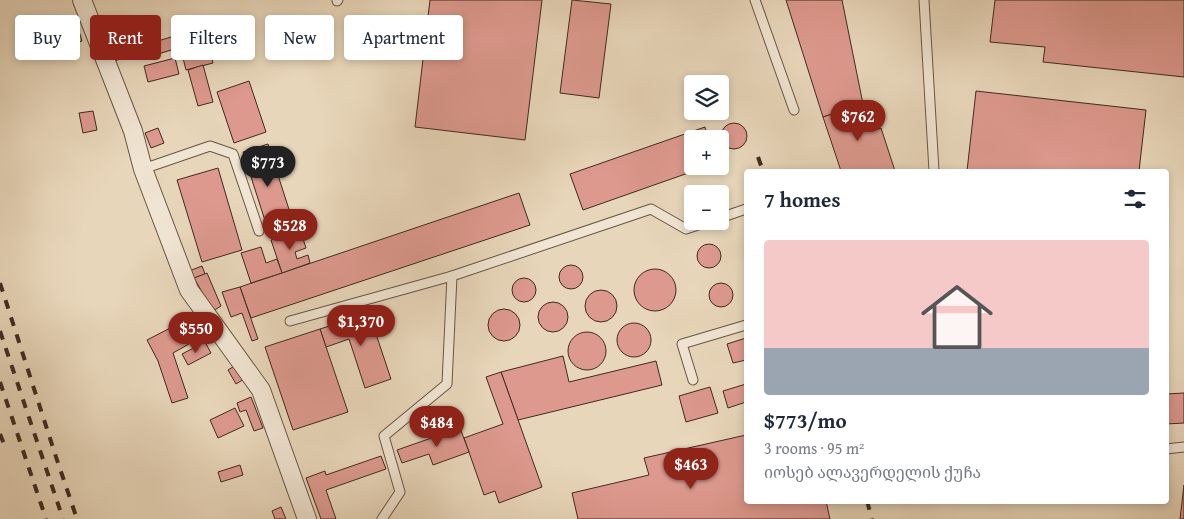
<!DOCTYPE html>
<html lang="en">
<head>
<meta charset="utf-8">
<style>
	body { margin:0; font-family:"Gentium Book Plus","Noto Serif Georgian",serif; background:#f6f6f7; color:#1f2937; height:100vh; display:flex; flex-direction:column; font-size:19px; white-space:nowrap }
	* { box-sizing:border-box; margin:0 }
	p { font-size:16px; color:#747a83 }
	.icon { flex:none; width:28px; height:28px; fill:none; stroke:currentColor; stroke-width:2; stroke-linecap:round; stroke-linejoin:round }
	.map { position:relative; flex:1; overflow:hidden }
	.sheet { position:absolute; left:744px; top:169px; width:425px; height:335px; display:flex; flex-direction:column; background:#fff; border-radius:5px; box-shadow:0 2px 8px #0003 }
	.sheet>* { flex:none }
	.hud { position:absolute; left:15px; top:15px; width:475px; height:45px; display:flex; gap:10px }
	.controls { position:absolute; left:684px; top:75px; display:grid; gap:10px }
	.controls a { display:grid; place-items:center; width:45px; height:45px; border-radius:5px; background:#fff; box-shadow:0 2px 8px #0003; font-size:25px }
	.price { position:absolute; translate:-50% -42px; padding:0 11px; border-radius:18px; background:#8f2418; color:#fff; font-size:16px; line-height:32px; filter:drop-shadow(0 1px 2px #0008) }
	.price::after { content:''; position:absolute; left:50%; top:30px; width:15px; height:11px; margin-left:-8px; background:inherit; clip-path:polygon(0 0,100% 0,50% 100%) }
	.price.on { background:#222; color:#fff }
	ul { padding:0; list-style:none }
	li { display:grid; align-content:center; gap:10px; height:265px; padding:0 20px }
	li+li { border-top:1px solid #e0e1e3 }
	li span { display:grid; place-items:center; height:155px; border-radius:5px; color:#555 }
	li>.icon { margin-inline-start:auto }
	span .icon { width:90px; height:90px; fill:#fffc; stroke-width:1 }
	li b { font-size:21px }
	h2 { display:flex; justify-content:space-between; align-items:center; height:60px; padding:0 20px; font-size:21px }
	.pill { padding:0 18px; border-radius:5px; background:#fff; box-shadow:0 2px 8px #0003; font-size:18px; line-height:45px }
	.pill.on { background:#8f2418; color:#fff }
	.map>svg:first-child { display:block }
	.building { fill:#dd998e; stroke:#3e2b20 }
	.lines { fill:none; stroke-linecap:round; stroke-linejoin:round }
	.service-casing { stroke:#685646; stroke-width:11 }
	.minor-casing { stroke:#685646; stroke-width:20 }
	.service { stroke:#f0e4d2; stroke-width:9 }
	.minor { stroke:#f0e4d2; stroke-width:18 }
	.rail { stroke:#3e2b20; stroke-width:4; stroke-dasharray:9 9; stroke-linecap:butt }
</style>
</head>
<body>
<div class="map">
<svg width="1184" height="519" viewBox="0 0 1184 519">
	<rect width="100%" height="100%" fill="#e8d6ba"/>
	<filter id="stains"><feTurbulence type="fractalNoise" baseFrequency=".004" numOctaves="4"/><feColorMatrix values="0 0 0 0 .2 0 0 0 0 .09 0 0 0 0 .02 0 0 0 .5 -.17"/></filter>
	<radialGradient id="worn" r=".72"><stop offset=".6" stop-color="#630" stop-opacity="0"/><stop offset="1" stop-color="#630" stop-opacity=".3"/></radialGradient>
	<!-- building -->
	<g class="building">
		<path d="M 430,0 L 542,0 L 525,140 L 415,127 Z"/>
		<path d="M 572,0 L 611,4 L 599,98 L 560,93 Z"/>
		<path d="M 786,0 L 842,0 L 863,104 L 823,117 Z"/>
		<path d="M 995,0 L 1184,0 L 1184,77 L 1043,62 L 1045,47 L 990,42 Z"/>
		<path d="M 75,18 L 82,41 L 66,46 L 59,24 Z"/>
		<path d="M 128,30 L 136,54 L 108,63 L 100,40 Z"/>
		<path d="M 181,34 L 184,46 L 142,59 L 138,47 Z"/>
		<path d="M 206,37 L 213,63 L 186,70 L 183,58 L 196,55 L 193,40 Z"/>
		<path d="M 175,58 L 179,74 L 148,82 L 144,66 Z"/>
		<path d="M 203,65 L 213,102 L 198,106 L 188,70 Z"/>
		<path d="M 249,81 L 266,132 L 234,143 L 217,92 Z"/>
		<path d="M 976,91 L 1146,110 L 1139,171 L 967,171 Z"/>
		<path d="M 863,104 L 872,131 L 881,128 L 895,171 L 841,171 L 823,117 Z"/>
		<path d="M 93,111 L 97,130 L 83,133 L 79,113 Z"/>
		<circle cx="734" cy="136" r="13"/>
		<path d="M 705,127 L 708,139 L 692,139 L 692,166 L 708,166 L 583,210 L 570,174 Z"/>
		<path d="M 158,128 L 164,143 L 151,148 L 145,133 Z"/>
		<path d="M 268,144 L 294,225 L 269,233 L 243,152 Z"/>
		<path d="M 218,168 L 242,250 L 202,262 L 177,180 Z"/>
		<path d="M 519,193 L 530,225 L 251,318 L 240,287 Z"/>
		<path d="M 300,230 L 306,248 L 295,252 L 297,259 L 308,255 L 310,263 L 282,273 L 271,240 Z"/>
		<circle cx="709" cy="256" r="12"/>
		<path d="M 261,247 L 266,263 L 277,259 L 282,273 L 251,283 L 241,253 Z"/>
		<circle cx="571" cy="277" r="12"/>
		<path d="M 202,266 L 205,274 L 192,279 L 189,271 Z"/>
		<circle cx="655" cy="290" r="21"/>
		<path d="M 207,273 L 221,306 L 213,311 L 194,278 Z"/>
		<circle cx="524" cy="290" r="12"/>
		<circle cx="721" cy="295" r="12"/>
		<path d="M 240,287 L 258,339 L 252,341 L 242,313 L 231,317 L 222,292 Z"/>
		<circle cx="601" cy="306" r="16"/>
		<circle cx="553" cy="317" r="15"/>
		<circle cx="504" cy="325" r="16"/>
		<path d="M 198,313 L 205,325 L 184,336 L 178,324 Z"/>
		<path d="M 369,313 L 391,379 L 365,388 L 349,339 L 326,347 L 320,329 Z"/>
		<circle cx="634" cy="340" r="17"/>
		<path d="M 178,324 L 189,344 L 173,353 L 188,398 L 172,403 L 158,361 L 147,340 Z"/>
		<path d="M 320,329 L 348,412 L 293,430 L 265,347 Z"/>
		<circle cx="587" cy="351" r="19"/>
		<path d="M 746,338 L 746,360 L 733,363 L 727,344 Z"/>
		<path d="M 205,342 L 211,353 L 188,365 L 182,354 Z"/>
		<path d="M 563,356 L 569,382 L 656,361 L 662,385 L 518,420 L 501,372 Z"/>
		<path d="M 236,365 L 244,379 L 236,384 L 228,370 Z"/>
		<path d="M 501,372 L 542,487 L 499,503 L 495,491 L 484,495 L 464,438 L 503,424 L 486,377 Z"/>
		<path d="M 746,384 L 746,402 L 728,408 L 723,391 Z"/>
		<path d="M 710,387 L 718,413 L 686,422 L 679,396 Z"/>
		<path d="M 1184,393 L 1184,423 L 1166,424 L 1166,394 Z"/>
		<path d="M 251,397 L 263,428 L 254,431 L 246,410 L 240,412 L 237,403 Z"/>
		<path d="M 235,408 L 244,426 L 218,438 L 210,420 Z"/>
		<path d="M 460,428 L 469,452 L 433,465 L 429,454 L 402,463 L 397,450 Z"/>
		<path d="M 746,435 L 746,501 L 826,501 L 830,519 L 578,519 L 572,493 L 649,475 L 644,458 Z"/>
		<path d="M 381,456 L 386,469 L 326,490 L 336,519 L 321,519 L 306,478 L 325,471 L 326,475 Z"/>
		<path d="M 240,465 L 243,475 L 221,482 L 218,472 Z"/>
		<path d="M 1184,485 L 1184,519 L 1180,519 Z"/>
		<path d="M 281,507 L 286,519 L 275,519 L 272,511 Z"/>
	</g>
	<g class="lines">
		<!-- service casing -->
		<g class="service-casing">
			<g id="service">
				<path d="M 755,0 L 794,110"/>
				<path d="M 924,0 L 934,171"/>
				<path d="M 337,1 L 338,0"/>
				<path d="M 143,169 L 210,146 L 233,154 L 259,231"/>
				<path d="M 720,218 L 746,209"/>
				<path d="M 290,321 L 452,276"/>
				<path d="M 693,380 L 682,344 L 746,325"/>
				<path d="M 1166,449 L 1184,447"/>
				<path d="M 382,519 L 400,492 L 384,436 L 447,384 L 452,276 L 651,209 L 686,229 L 710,221"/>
			</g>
		</g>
		<!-- minor casing -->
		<g class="minor-casing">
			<path id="minor" d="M 82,0 L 133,131 L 143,169 L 189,290 L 261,390 L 307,519"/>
		</g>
		<!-- service -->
		<use href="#service" class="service"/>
		<!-- minor -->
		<use href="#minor" class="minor"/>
		<!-- rail -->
		<g class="rail">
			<path d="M 758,157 L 763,171"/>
			<path d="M 0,283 L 56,457 L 77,519"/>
			<path d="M 0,331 L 63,519"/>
			<path d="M 0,382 L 46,519"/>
			<path d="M 0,434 L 4,444"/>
			<path d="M 867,501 L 872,519"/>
		</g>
	</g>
	<rect width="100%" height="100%" filter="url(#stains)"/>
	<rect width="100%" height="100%" fill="url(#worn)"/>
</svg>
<div class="controls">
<a><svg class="icon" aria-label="layers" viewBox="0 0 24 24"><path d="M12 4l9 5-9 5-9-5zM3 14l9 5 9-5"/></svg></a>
<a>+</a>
<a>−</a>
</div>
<b class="price" style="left:858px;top:142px">$762</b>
<b class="price on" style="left:268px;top:188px">$773</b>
<b class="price" style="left:290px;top:251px">$528</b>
<b class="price" style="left:361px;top:347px">$1,370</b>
<b class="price" style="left:196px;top:354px">$550</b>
<b class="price" style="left:437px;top:448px">$484</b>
<b class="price" style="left:691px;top:490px">$463</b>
<div class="hud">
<a class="pill">Buy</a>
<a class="pill on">Rent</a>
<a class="pill">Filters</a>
<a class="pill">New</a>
<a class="pill">Apartment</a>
</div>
<section class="sheet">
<h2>7 homes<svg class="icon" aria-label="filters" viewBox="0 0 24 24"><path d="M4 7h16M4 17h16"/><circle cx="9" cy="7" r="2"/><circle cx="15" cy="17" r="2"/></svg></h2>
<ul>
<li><span style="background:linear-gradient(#f6c9c9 70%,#9aa5b1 0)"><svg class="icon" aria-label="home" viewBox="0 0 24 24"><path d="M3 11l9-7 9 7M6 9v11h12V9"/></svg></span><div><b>$773/mo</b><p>3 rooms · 95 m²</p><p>იოსებ ალავერდელის ქუჩა</p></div></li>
</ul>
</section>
</div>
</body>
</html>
